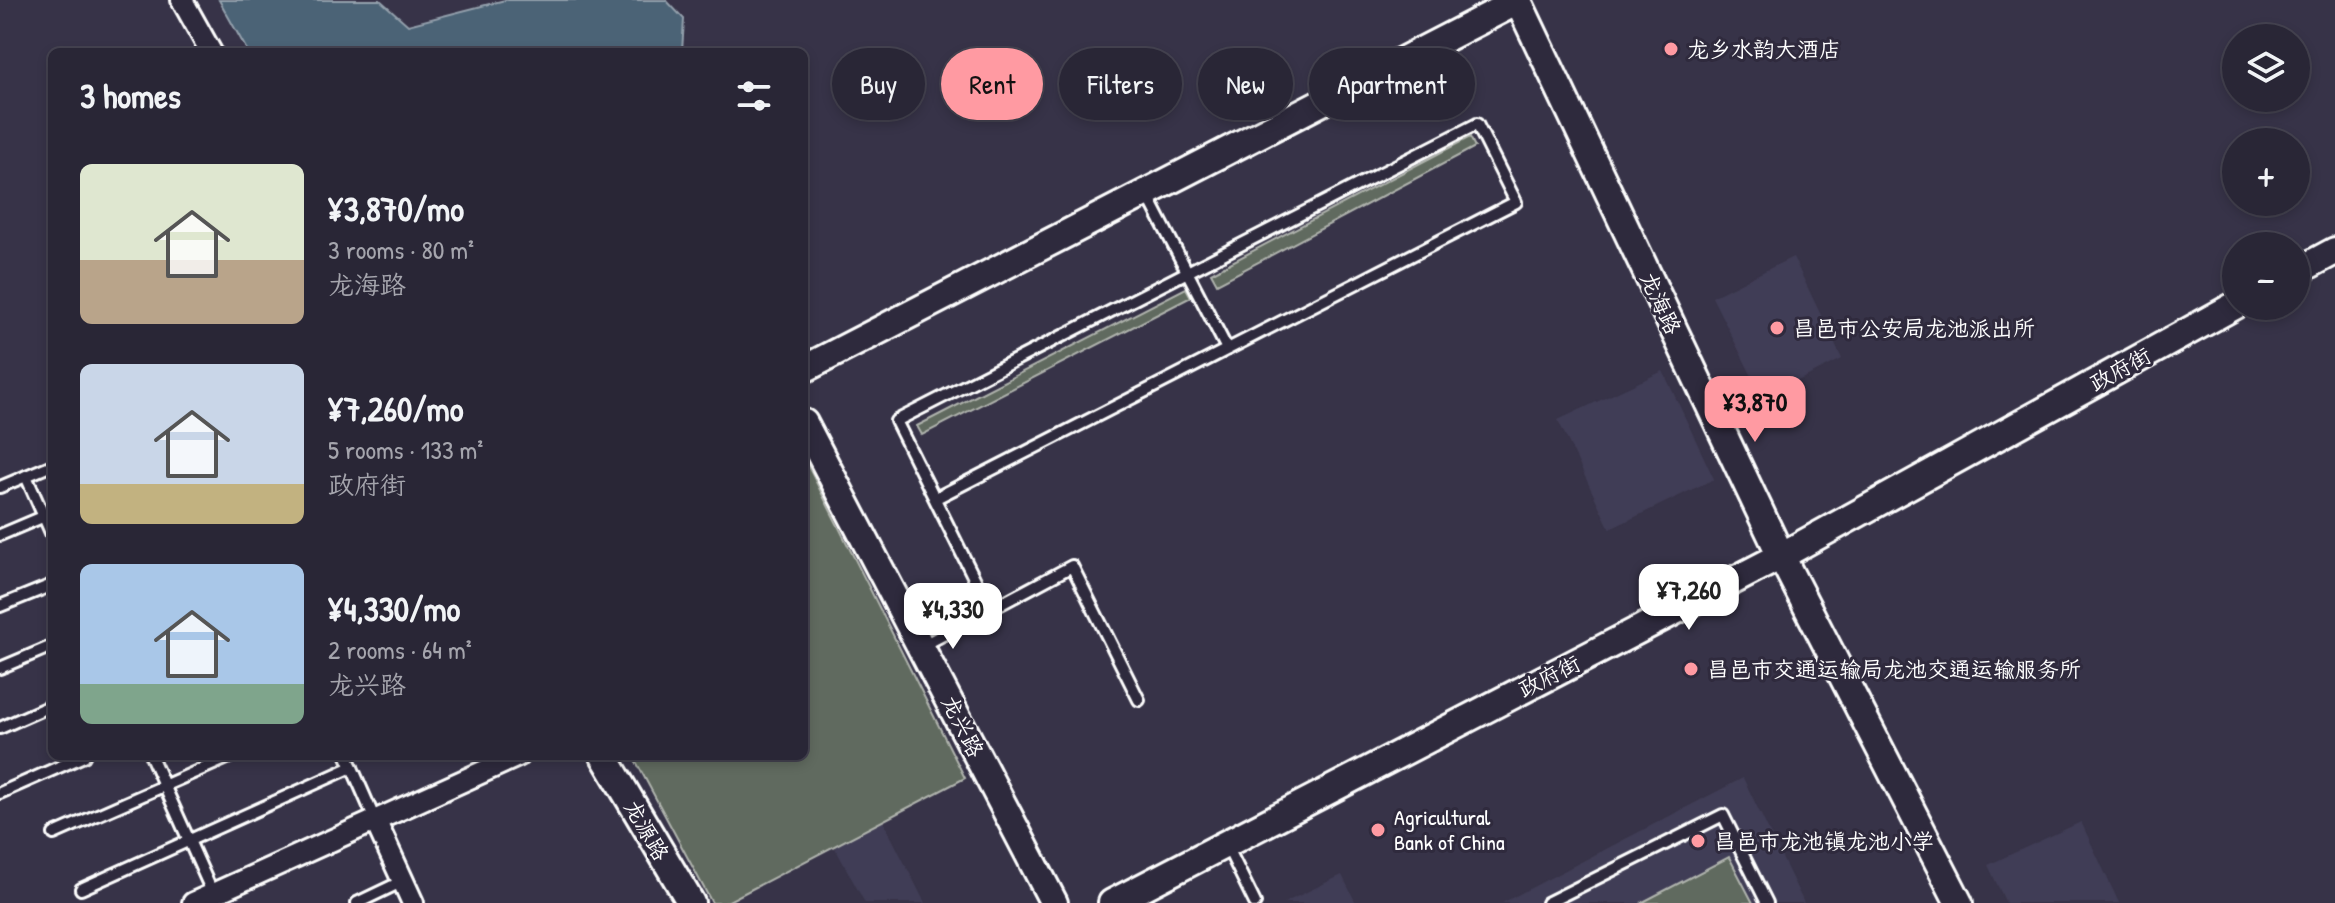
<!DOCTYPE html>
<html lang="en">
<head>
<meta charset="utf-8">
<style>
	body { margin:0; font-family:"Patrick Hand","LXGW WenKai TC",sans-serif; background:#353242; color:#f1f3f6; height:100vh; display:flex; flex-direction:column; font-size:30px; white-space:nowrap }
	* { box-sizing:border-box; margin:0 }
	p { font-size:26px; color:#a5a5ad }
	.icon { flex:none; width:44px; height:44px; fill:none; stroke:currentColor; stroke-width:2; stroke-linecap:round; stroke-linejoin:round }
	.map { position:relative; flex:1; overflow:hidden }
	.sheet { position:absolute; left:48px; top:48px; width:760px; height:712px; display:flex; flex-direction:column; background:#292636; border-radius:12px; box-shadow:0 4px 12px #0003,0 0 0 2px #454351 }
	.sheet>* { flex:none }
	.guide { position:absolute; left:832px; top:48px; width:760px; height:72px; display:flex; gap:16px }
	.buttons { position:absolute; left:2222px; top:24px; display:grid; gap:16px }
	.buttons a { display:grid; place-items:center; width:88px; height:88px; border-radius:50%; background:#292636; box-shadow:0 4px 12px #0003,0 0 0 2px #454351; font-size:40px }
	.price { position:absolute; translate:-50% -68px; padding:0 18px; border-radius:16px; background:#fff; color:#222; font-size:26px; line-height:52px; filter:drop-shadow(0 2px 4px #0008) }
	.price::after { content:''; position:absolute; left:50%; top:48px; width:24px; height:18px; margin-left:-12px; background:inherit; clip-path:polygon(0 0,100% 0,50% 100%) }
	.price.current { background:#ff9aa2; color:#111 }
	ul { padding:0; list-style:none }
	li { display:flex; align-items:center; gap:24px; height:200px; padding:0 32px }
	li span { display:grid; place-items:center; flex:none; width:224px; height:160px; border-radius:12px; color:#555 }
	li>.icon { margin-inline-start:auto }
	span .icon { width:96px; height:96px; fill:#fffc; stroke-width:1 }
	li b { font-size:34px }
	h2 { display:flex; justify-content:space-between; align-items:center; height:96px; padding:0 32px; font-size:34px }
	.pill { padding:0 28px; border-radius:36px; background:#292636; box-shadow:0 4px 12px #0003,0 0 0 2px #454351; font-size:28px; line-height:72px }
	.pill.current { background:#ff9aa2; color:#111 }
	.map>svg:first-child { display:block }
	.built { fill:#413e56 }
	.green { fill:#606a5e; stroke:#b0b4ae; stroke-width:2 }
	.water { fill:#4c6376; stroke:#94a1ad; stroke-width:2 }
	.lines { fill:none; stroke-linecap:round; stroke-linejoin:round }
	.service-casing { stroke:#fff; stroke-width:16 }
	.minor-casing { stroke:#fff; stroke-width:26 }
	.tertiary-casing { stroke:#fff; stroke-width:32 }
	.service { stroke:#2f2a3d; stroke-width:10 }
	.minor { stroke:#2f2a3d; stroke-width:20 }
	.tertiary { stroke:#2f2a3d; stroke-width:26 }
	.poi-dot { fill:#ff9aa2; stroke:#2f2a3d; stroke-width:3 }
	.labels { text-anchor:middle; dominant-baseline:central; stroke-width:6; stroke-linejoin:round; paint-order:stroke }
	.poi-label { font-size:22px; fill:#fff; stroke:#2f2a3d; text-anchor:start }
	.street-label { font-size:22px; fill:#fff; stroke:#2f2a3d }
</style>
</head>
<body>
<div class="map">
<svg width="2335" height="903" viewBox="0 0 2335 903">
	<rect width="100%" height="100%" fill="#373348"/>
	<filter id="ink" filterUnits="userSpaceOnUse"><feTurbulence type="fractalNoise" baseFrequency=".0125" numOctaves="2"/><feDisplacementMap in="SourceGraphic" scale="16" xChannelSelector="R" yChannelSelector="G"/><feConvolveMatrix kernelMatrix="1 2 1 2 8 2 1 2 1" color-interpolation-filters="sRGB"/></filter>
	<g filter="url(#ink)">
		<!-- built -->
		<g class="built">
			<path d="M 1793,257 L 1842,359 L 1763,398 L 1712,297 Z"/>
			<path d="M 1663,371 L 1714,479 L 1610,529 L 1558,420 Z"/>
			<path d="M 1743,778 L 1804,903 L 1502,903 Z"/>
			<path d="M 883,821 L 925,903 L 865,903 L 834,846 Z"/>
			<path d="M 2081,822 L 2119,903 L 2006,903 L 1988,865 Z"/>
			<path d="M 1342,875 L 1356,903 L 1284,903 Z"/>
		</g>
		<!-- green -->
		<g class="green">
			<path d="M 1470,137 L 1475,147 L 1217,284 L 1211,273 Z"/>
			<path d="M 1186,288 L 1191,297 L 922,435 L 917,426 Z"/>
			<path d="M 804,458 L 965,778 L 725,903 L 712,903 L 633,756 L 804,756 Z"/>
			<path d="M 1729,857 L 1753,903 L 1641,903 Z"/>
		</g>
		<!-- water -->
		<path class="water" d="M 219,0 L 380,0 L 408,25 L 505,0 L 666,0 L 684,19 L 682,52 L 248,52 Z"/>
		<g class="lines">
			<!-- service casing -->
			<g class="service-casing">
				<g id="service">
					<path d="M 1147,194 L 1227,349"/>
					<path d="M 26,476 L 52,535"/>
					<path d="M 0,487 L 52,465"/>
					<path d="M 936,498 L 1516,202 L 1477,124 L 896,421 L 990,610"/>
					<path d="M 0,535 L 52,513"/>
					<path d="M 0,606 L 52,585"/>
					<path d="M 922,646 L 1072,566 L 1139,700"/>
					<path d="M 0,668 L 52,646"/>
					<path d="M 0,728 L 52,705"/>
					<path d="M 151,756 L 213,894"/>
					<path d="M 347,756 L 375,820"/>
					<path d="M 0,793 L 84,756"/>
					<path d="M 54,834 L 232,756"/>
					<path d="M 1227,846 L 1255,903"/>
					<path d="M 81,889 L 352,767"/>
					<path d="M 357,903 L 403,881"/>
					<path d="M 1547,903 L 1723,815 L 1767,903"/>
				</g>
			</g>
			<!-- minor casing -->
			<g class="minor-casing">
				<g id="minor">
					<path d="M 182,0 L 211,52"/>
					<path d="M 375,820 L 413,903"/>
					<path d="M 193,903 L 518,756"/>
				</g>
			</g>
			<!-- tertiary casing -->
			<g class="tertiary-casing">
				<g id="tertiary">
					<path d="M 2296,272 L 2335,251"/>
					<path d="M 804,369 L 1518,1 L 1781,556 L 1959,903"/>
					<path d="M 804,423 L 1054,903"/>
					<path d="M 604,756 L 691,903"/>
					<path d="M 1112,903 L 1781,556 L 2236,305"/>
				</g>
			</g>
			<!-- service -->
			<use href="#service" class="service"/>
			<!-- minor -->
			<use href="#minor" class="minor"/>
			<!-- tertiary -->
			<use href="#tertiary" class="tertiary"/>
		</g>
	</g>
	<!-- markers -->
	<g class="poi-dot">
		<circle cx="1671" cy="49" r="8"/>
		<circle cx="1777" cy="328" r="8"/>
		<circle cx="1691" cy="669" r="8"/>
		<circle cx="1378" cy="830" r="8"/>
		<circle cx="1698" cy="841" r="8"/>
	</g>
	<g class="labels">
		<!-- poi labels -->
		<g class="poi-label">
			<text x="1687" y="49">龙乡水韵大酒店</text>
			<text x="1793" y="328">昌邑市公安局龙池派出所</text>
			<text x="1707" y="669">昌邑市交通运输局龙池交通运输服务所</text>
			<text x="1394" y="817">Agricultural<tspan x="1394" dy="25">Bank of China</tspan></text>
			<text x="1714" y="841">昌邑市龙池镇龙池小学</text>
		</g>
		<!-- street labels -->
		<g class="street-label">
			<text transform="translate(1661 303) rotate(65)">龙海路</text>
			<text transform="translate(2120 369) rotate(-29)">政府街</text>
			<text transform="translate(1549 676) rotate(-27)">政府街</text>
			<text transform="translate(963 726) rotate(63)">龙兴路</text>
			<text transform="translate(647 830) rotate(60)">龙源路</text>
		</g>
	</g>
</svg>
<div class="buttons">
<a><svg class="icon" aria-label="layers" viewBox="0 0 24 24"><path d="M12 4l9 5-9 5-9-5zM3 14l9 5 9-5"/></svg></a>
<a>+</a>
<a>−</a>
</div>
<b class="price current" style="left:1755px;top:444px">¥3,870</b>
<b class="price" style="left:1689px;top:632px">¥7,260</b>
<b class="price" style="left:953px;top:651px">¥4,330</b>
<div class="guide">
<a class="pill">Buy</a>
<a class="pill current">Rent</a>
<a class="pill">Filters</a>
<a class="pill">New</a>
<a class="pill">Apartment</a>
</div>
<section class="sheet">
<h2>3 homes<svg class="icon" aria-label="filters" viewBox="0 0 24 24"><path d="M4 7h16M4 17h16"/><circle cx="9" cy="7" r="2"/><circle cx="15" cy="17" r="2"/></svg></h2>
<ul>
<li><span style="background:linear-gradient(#dfe7d0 60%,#b9a48a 0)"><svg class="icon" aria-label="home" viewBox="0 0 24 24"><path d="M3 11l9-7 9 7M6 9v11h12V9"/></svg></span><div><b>¥3,870/mo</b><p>3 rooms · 80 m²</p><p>龙海路</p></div></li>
<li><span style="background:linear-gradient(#c9d6e8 75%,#c2b280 0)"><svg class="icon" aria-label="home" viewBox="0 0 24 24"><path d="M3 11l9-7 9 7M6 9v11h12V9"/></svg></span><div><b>¥7,260/mo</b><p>5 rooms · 133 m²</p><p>政府街</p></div></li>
<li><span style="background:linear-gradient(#a9c7e8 75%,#7fa58c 0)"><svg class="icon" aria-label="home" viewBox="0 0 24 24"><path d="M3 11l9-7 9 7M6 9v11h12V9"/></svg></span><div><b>¥4,330/mo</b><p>2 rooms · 64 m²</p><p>龙兴路</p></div></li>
</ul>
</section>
</div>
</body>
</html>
